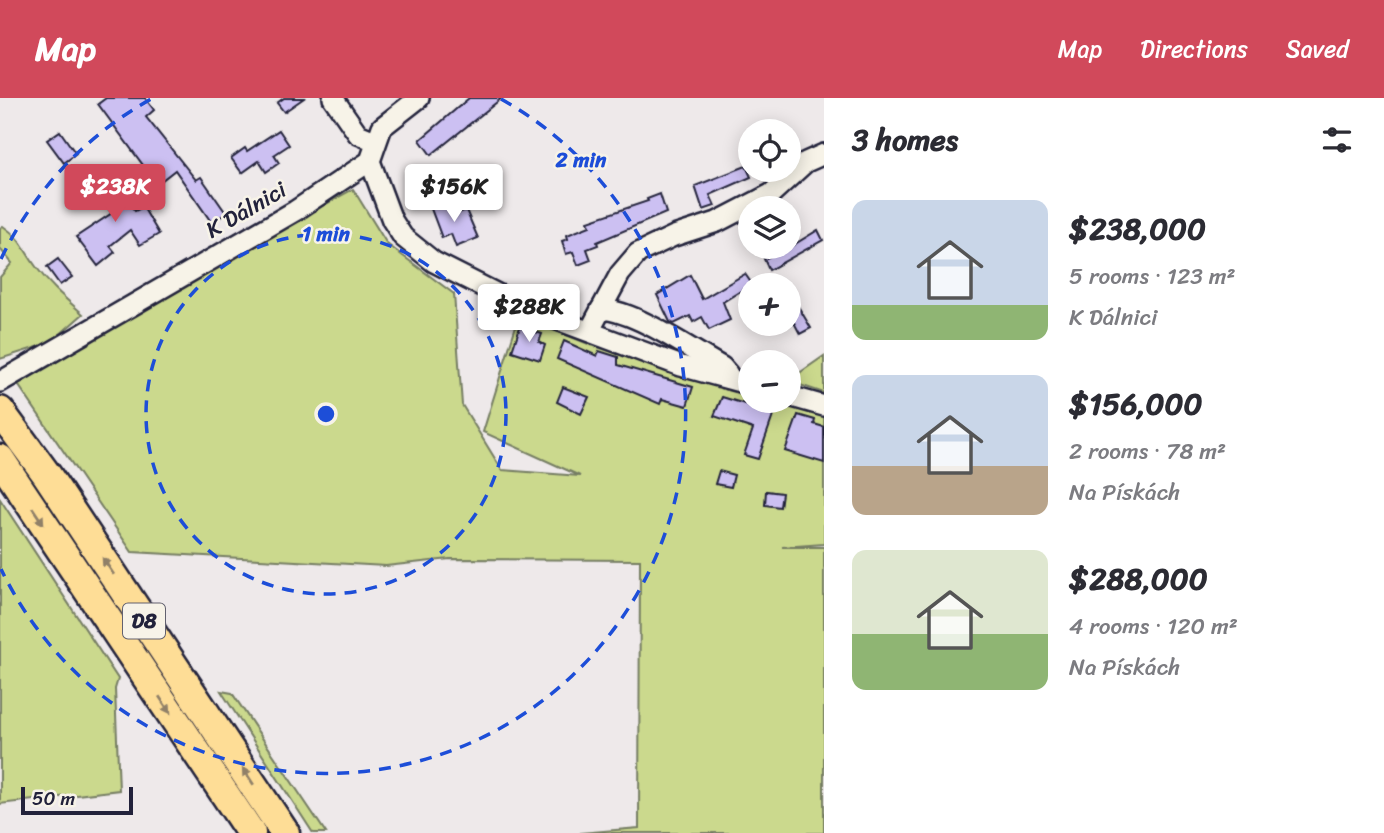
<!DOCTYPE html>
<html lang="en">
<head>
<meta charset="utf-8">
<style>
	body { margin:0; font-family:Sriracha,sans-serif; background:#f7f7f7; color:#2b2b33; height:100vh; display:flex; flex-direction:column; font-size:26px; white-space:nowrap }
	* { box-sizing:border-box; margin:0 }
	p { font-size:23px; color:#7c7c81 }
	.icon { flex:none; width:38px; height:38px; fill:none; stroke:currentColor; stroke-width:2; stroke-linecap:round; stroke-linejoin:round }
	.map { position:relative; flex:1; overflow:hidden }
	.side { display:flex; flex-direction:column; background:#fff; width:560px }
	.side>* { flex:none }
	.controls { position:absolute; left:738px; top:21px; display:grid; gap:14px }
	.controls a { display:grid; place-items:center; width:63px; height:63px; border-radius:50%; background:#fff; box-shadow:0 4px 18px #0003; font-size:35px }
	.scale { position:absolute; left:21px; bottom:18px; width:112px; box-sizing:border-box; padding-left:7px; border:4px solid #22223b; border-top:0; font-size:19px; line-height:24px; white-space:nowrap; color:#22223b; -webkit-text-stroke:5px #f7f3e8; paint-order:stroke }
	.price { position:absolute; translate:-50% -60px; padding:0 16px; border-radius:7px; background:#fff; color:#222; font-size:23px; line-height:46px; filter:drop-shadow(0 2px 4px #0008) }
	.price::after { content:''; position:absolute; left:50%; top:42px; width:21px; height:16px; margin-left:-10px; background:inherit; clip-path:polygon(0 0,100% 0,50% 100%) }
	.price.on { background:#d1495b; color:#fff }
	ul { padding:0; list-style:none }
	li { display:flex; align-items:center; gap:21px; height:175px; padding:0 28px }
	li span { display:grid; place-items:center; flex:none; width:196px; height:140px; border-radius:14px; color:#555 }
	li>.icon { margin-inline-start:auto }
	span .icon { width:84px; height:84px; fill:#fffc; stroke-width:1 }
	li b { font-size:30px }
	h2 { display:flex; justify-content:space-between; align-items:center; height:84px; padding:0 28px; font-size:30px }
	header { display:flex; align-items:center; gap:42px; box-sizing:border-box; height:98px; padding:0 35px; background:#d1495b; color:#fff }
	header strong { font-size:33px }
	nav { display:flex; gap:38px; margin-inline-start:auto; font-size:24px }
	main { display:flex; flex:1; min-height:0 }
	.map>svg:first-child { display:block }
	.green { fill:#cbd98d; stroke:#767e64; stroke-width:2; fill-rule:evenodd }
	.building { fill:#ccc0f2; stroke:#22223b; stroke-width:2 }
	.lines { fill:none; stroke-linecap:round; stroke-linejoin:round }
	.minor-casing { stroke:#22223b; stroke-width:24 }
	.highway-casing { stroke:#22223b; stroke-width:33 }
	.minor { stroke:#f7f3e8; stroke-width:19 }
	.highway { stroke:#fedd96; stroke-width:28 }
	.oneway { fill:#908068 }
	.ring { fill:none; stroke:#1d4ed8; stroke-width:3.5; stroke-dasharray:12 9 }
	.labels { text-anchor:middle; dominant-baseline:central; stroke-width:5; stroke-linejoin:round; paint-order:stroke }
	.shield { fill:#f7f3e8; stroke:#62616f; stroke-width:2 }
	.shield-label { font-size:21px; font-weight:bold; fill:#22223b }
	.street-label { font-size:23px; fill:#22223b; stroke:#f7f3e8 }
	.centre { fill:#1d4ed8; stroke:#f7f3e8; stroke-width:3.5 }
	.ring-label { font-size:21px; text-anchor:middle; font-weight:bold; fill:#1d4ed8; stroke:#f7f3e8; stroke-width:5; stroke-linejoin:round; paint-order:stroke }
</style>
</head>
<body>
<header>
<strong>Map</strong>
<nav><a>Map</a><a>Directions</a><a>Saved</a></nav>
</header>
<main>
<div class="map">
<svg width="824" height="735" viewBox="0 0 824 735">
	<rect width="100%" height="100%" fill="#eee9ea"/>
	<filter id="ink" filterUnits="userSpaceOnUse"><feTurbulence type="fractalNoise" baseFrequency=".0143" numOctaves="2"/><feDisplacementMap in="SourceGraphic" scale="14" xChannelSelector="R" yChannelSelector="G"/><feConvolveMatrix kernelMatrix="1 2 1 2 8 2 1 2 1" color-interpolation-filters="sRGB"/></filter>
	<g filter="url(#ink)">
		<!-- green -->
		<g class="green">
			<path d="M 353,91 L 387,146 L 454,196 L 462,307 L 502,372 L 580,378 L 483,334 L 519,218 L 591,247 L 751,296 L 751,303 L 773,303 L 824,318 L 824,446 L 782,449 L 824,449 L 824,735 L 580,735 L 639,730 L 640,462 L 450,461 L 386,468 L 132,454 L 13,279 ZM 767,393 L 781,395 L 780,409 L 765,407 Z"/>
			<path d="M 3,128 C 21,140 24,153 37,170 C 50,188 66,201 83,216 L 50,245 L 0,261 L 0,179 L 12,165 L 0,151 L 0,130 Z"/>
			<path d="M 824,258 L 824,295 L 800,287 L 798,276 Z"/>
			<path d="M 0,401 L 118,581 L 115,591 L 119,692 L 0,706 Z"/>
			<path d="M 221,593 L 232,595 L 326,735 L 313,735 Z"/>
		</g>
		<!-- building -->
		<g class="building">
			<path d="M 106,0 L 145,0 L 154,12 L 146,19 L 196,82 L 201,79 L 226,115 L 212,125 L 175,72 L 157,86 L 98,6 Z"/>
			<path d="M 284,0 L 304,0 L 284,14 L 277,5 Z"/>
			<path d="M 469,0 L 502,0 L 431,57 L 420,42 Z"/>
			<path d="M 279,32 L 289,47 L 274,57 L 279,65 L 266,74 L 259,63 L 242,75 L 231,60 L 245,50 L 247,53 Z"/>
			<path d="M 60,33 L 76,56 L 64,65 L 47,42 Z"/>
			<path d="M 746,68 L 751,79 L 710,97 L 715,108 L 703,112 L 695,88 Z"/>
			<path d="M 108,78 L 135,113 L 143,109 L 159,136 L 140,147 L 130,132 L 110,148 L 115,154 L 98,168 L 76,139 L 112,115 L 92,90 Z"/>
			<path d="M 660,96 L 666,115 L 597,144 L 598,147 L 587,151 L 591,162 L 578,167 L 573,154 L 566,156 L 562,143 L 568,141 L 567,137 L 590,128 L 588,123 L 648,103 L 647,101 Z"/>
			<path d="M 447,101 L 453,117 L 466,112 L 478,140 L 456,149 L 451,136 L 442,140 L 430,108 Z"/>
			<path d="M 818,132 L 823,142 L 769,172 L 764,161 L 776,155 L 773,149 L 790,149 Z"/>
			<path d="M 58,161 L 72,179 L 60,187 L 47,169 Z"/>
			<path d="M 745,176 L 752,186 L 723,204 L 730,222 L 709,232 L 702,219 L 693,224 L 690,218 L 674,226 L 670,224 L 657,197 L 690,177 L 702,201 Z"/>
			<path d="M 789,193 L 811,230 L 800,236 L 789,215 Z"/>
			<path d="M 520,229 L 542,236 L 539,244 L 545,247 L 540,262 L 512,253 Z"/>
			<path d="M 564,243 L 597,258 L 599,253 L 618,259 L 618,267 L 693,289 L 687,308 L 662,301 L 660,306 L 557,261 Z"/>
			<path d="M 563,289 L 589,299 L 581,316 L 557,304 Z"/>
			<path d="M 722,299 L 774,315 L 758,361 L 744,357 L 753,331 L 714,318 Z"/>
			<path d="M 798,317 L 815,322 L 814,326 L 824,329 L 824,365 L 785,353 Z"/>
			<path d="M 719,373 L 734,377 L 731,389 L 715,386 Z"/>
			<path d="M 766,393 L 782,395 L 780,409 L 765,407 Z"/>
		</g>
		<g class="lines">
			<!-- minor casing -->
			<g class="minor-casing">
				<g id="minor">
					<path d="M 333,0 L 358,36 L 375,43"/>
					<path d="M 370,63 L 392,122 L 403,139 L 434,164 L 523,209 L 681,268 L 751,287"/>
					<path d="M 601,211 C 636,213 690,251 722,269 L 728,276"/>
					<path d="M 590,232 L 620,176 L 638,155 L 674,138 L 717,124 L 771,96 L 806,64 L 824,56"/>
					<path d="M 0,284 L 295,113 L 370,63 L 382,29 L 419,0"/>
					<path d="M 789,298 L 824,308"/>
				</g>
			</g>
			<!-- highway casing -->
			<g class="highway-casing">
				<g id="highway">
					<path d="M 0,313 L 47,377 L 285,735"/>
					<path d="M 0,361 L 251,735"/>
				</g>
			</g>
			<!-- minor -->
			<use href="#minor" class="minor"/>
			<!-- highway -->
			<use href="#highway" class="highway"/>
		</g>
		<!-- one-way arrows -->
		<defs><path id="oneway-solid" d="M-6-.8H1V-3.2L6.5 0L1 3.2V.8H-6Z" transform="scale(1.75)"/></defs>
		<g class="oneway">
			<use href="#oneway-solid" transform="translate(38 418) rotate(56)"/>
			<use href="#oneway-solid" transform="translate(108 468) rotate(-124)"/>
			<use href="#oneway-solid" transform="translate(165 607) rotate(56)"/>
			<use href="#oneway-solid" transform="translate(248 678) rotate(-123)"/>
		</g>
	</g>
	<!-- distance rings -->
	<g class="ring">
		<circle cx="326" cy="316" r="180"/>
		<path d="M1 161A360 360 0 0 1 151 1M501 1A360 360 0 1 1 1 471"/>
	</g>
	<g class="labels">
		<!-- shield labels -->
		<rect class="shield" x="123" y="505.5" width="42" height="35" rx="5"/>
		<g class="shield-label">
			<text x="144" y="523">D8</text>
		</g>
		<!-- street labels -->
		<g class="street-label">
			<text transform="translate(246 112) rotate(-30)">K Dálnici</text>
		</g>
	</g>
	<circle cx="326" cy="316" r="10" class="centre"/>
	<g class="ring-label">
		<text x="581" y="69">2 min</text>
		<text x="326" y="143">1 min</text>
	</g>
</svg>
<div class="controls">
<a><svg class="icon" aria-label="locate" viewBox="0 0 24 24"><circle cx="12" cy="12" r="6"/><path d="M12 2v4M12 18v4M2 12h4M18 12h4"/></svg></a>
<a><svg class="icon" aria-label="layers" viewBox="0 0 24 24"><path d="M12 4l9 5-9 5-9-5zM3 14l9 5 9-5"/></svg></a>
<a>+</a>
<a>−</a>
</div>
<div class="scale">50 m</div>
<b class="price on" style="left:115px;top:126px">$238K</b>
<b class="price" style="left:454px;top:126px">$156K</b>
<b class="price" style="left:529px;top:246px">$288K</b>
</div>
<section class="side">
<h2>3 homes<svg class="icon" aria-label="filters" viewBox="0 0 24 24"><path d="M4 7h16M4 17h16"/><circle cx="9" cy="7" r="2"/><circle cx="15" cy="17" r="2"/></svg></h2>
<ul>
<li><span style="background:linear-gradient(#c9d6e8 75%,#8fb573 0)"><svg class="icon" aria-label="home" viewBox="0 0 24 24"><path d="M3 11l9-7 9 7M6 9v11h12V9"/></svg></span><div><b>$238,000</b><p>5 rooms · 123 m²</p><p>K Dálnici</p></div></li>
<li><span style="background:linear-gradient(#c9d6e8 65%,#b9a48a 0)"><svg class="icon" aria-label="home" viewBox="0 0 24 24"><path d="M3 11l9-7 9 7M6 9v11h12V9"/></svg></span><div><b>$156,000</b><p>2 rooms · 78 m²</p><p>Na Pískách</p></div></li>
<li><span style="background:linear-gradient(#dfe7d0 60%,#8fb573 0)"><svg class="icon" aria-label="home" viewBox="0 0 24 24"><path d="M3 11l9-7 9 7M6 9v11h12V9"/></svg></span><div><b>$288,000</b><p>4 rooms · 120 m²</p><p>Na Pískách</p></div></li>
</ul>
</section>
</main>
</body>
</html>
